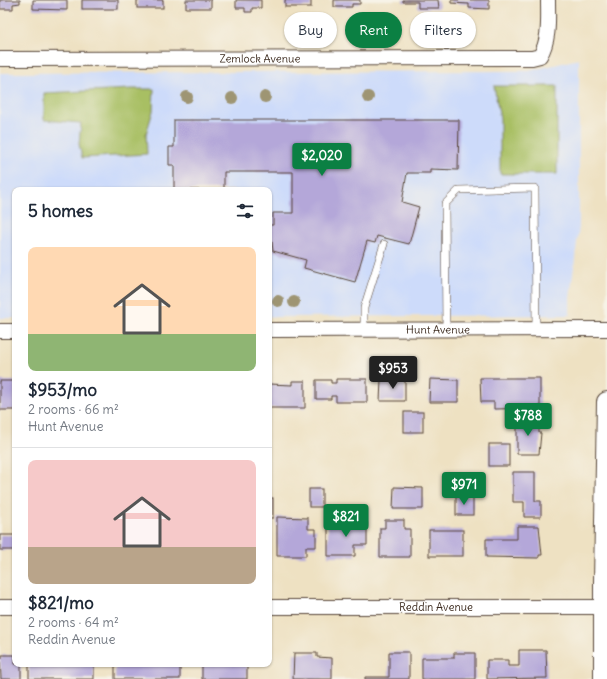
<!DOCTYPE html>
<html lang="en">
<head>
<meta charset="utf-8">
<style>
	body { margin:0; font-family:Delius,sans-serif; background:#f2f2f3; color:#1f2937; height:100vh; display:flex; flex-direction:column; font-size:15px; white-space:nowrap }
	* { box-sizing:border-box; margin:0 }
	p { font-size:13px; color:#747a83 }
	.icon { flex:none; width:22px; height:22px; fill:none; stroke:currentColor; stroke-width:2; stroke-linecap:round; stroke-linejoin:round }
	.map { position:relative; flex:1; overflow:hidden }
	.sheet { position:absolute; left:12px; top:187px; width:260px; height:480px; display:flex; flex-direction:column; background:#fff; border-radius:8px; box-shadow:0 1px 3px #0004 }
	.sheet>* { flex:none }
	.hud { position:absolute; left:284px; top:12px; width:263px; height:36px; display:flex; gap:8px }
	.price { position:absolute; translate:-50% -34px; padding:0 9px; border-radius:4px; background:#0b8043; color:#fff; font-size:13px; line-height:26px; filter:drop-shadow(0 1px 2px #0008) }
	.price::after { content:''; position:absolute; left:50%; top:24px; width:12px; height:9px; margin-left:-6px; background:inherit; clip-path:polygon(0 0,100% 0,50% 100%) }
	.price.selected { background:#222; color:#fff }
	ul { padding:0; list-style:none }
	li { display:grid; align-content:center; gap:8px; height:212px; padding:0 16px }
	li+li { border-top:1px solid #e0e1e3 }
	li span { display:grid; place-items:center; height:124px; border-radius:8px; color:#555 }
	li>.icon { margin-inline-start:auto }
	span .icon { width:72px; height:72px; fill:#fffc; stroke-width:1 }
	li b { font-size:17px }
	h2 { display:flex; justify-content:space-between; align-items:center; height:48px; padding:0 16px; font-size:17px }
	.pill { padding:0 14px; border-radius:18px; background:#fff; box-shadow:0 1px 3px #0004; font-size:14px; line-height:36px }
	.pill.selected { background:#0b8043; color:#fff }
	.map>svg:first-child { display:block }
	.built { fill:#cddbfa }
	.green { fill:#a8bf64; stroke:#727441 }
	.building { fill:#b4a7d9 }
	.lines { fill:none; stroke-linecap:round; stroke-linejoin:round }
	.lane-casing { stroke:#564537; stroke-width:8 }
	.street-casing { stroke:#564537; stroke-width:16 }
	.secondary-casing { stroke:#564537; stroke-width:22 }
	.lane { stroke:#fff; stroke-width:7 }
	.street { stroke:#fff; stroke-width:14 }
	.secondary { stroke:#fff; stroke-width:20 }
	.tree { fill:#9e9573 }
	.labels { text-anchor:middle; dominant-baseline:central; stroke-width:4; stroke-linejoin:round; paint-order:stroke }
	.street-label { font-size:11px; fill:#3b2a1e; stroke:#f7f3e8 }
</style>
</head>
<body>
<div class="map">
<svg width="607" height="679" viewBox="0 0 607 679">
	<rect width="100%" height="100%" fill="#f7f3e8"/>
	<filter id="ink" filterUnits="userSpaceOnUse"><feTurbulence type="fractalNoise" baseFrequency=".025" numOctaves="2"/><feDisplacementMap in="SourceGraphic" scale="8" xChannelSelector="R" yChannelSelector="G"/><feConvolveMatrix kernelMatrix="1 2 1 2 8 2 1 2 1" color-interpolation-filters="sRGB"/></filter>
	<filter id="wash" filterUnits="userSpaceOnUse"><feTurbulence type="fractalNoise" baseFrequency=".012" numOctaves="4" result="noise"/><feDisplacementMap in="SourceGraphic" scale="16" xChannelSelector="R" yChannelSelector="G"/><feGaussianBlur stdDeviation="0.9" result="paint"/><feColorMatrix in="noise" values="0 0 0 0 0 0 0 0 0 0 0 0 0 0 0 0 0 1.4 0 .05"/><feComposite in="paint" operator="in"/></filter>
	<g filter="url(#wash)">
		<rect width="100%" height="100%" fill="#eee1c2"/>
		<!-- built -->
		<path class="built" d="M 579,59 L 579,227 L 570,298 L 570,315 L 269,317 L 269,190 L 15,190 L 15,318 L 0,318 L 0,73 L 529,71 Z"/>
		<!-- green -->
		<g class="green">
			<path d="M 494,86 L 557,86 L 557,174 L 500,174 L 500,119 Z"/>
			<path d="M 131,89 L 154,89 L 153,111 L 146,134 L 147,154 L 82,158 L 79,144 L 81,123 L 44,120 L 44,93 Z"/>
		</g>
		<g id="blocks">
			<!-- building -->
			<g class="building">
				<path d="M 0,0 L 20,0 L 20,3 L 13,4 L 13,9 L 0,9 Z"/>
				<path d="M 33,0 L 67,0 L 67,10 L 33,9 Z"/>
				<rect x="82" y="0" width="36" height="9"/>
				<rect x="137" y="0" width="26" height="8"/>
				<rect x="186" y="0" width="25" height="8"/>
				<path d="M 236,0 L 261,0 L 261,8 L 252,8 L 252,12 L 245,12 L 245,8 L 236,8 Z"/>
				<rect x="285" y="0" width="26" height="7"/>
				<path d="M 334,0 L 360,0 L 360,4 L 352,4 L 352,7 L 334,7 Z"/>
				<path d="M 403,0 L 438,0 L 439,8 L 418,8 L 418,2 L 403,2 Z"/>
				<path d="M 451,0 L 489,0 L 489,9 L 469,8 L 469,4 L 451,3 Z"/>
				<path d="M 174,120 L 459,120 L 458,170 L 430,169 L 430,173 L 407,173 L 402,202 L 419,207 L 409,244 L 377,236 L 375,243 L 367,241 L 355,282 L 304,268 L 306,260 L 273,251 L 272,242 L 269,242 L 269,225 L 273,225 L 273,213 L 293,213 L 293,172 L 224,172 L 224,190 L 174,190 L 174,165 L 169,165 L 169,147 L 174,147 Z"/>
				<path d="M 480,378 L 540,378 L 540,408 L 494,409 L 494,402 L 481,402 Z"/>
				<path d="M 336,379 L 367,379 L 367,402 L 336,402 L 336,396 L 331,396 L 331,399 L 316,399 L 316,380 L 331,380 L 331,383 L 336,383 Z"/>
				<path d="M 389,379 L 405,379 L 405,401 L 380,401 L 381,380 L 389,380 Z"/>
				<path d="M 430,379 L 458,380 L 458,402 L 429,402 Z"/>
				<rect x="0" y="381" width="15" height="29"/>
				<path d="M 292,381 L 305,381 L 305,408 L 269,408 L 269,384 L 292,385 Z"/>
				<rect x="404" y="412" width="19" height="20"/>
				<path d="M 517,420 L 539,420 L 539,433 L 541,433 L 539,454 L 517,454 Z"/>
				<rect x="489" y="444" width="20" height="22"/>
				<path d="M 513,472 L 535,472 L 535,501 L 541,501 L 541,517 L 524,517 L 524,502 L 513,502 Z"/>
				<path d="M 394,487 L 423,488 L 423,509 L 393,509 Z"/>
				<rect x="309" y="489" width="13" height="18"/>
				<rect x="456" y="496" width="17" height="19"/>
				<rect x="269" y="498" width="4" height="20"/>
				<path d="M 277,517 L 308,518 L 308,529 L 316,529 L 316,547 L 306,547 L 306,556 L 277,556 Z"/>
				<path d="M 385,520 L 404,520 L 404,529 L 410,529 L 410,557 L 380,557 L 380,528 L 385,528 Z"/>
				<path d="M 328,522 L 367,522 L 367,545 L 355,545 L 355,556 L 328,556 Z"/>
				<path d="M 517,526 L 539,526 L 542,555 L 539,555 L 539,558 L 486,557 L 486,539 L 517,539 Z"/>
				<rect x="429" y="530" width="34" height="26"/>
				<rect x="0" y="535" width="15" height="15"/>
				<path d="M 519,650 L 546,650 L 547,678 L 487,679 L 487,660 L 508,660 L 508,666 L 519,666 Z"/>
				<path d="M 389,652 L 409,652 L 409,679 L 365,679 L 365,677 L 389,677 Z"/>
				<path d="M 294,653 L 317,653 L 317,657 L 332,658 L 332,679 L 293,679 Z"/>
				<path d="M 454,653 L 475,653 L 475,679 L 422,679 L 422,658 L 454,658 Z"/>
				<path d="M 2,655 L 15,655 L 15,664 L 21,664 L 21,679 L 1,679 L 0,658 L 2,658 Z"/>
				<rect x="29" y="664" width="65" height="15"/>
				<rect x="115" y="664" width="65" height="15"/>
				<rect x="202" y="664" width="45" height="15"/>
			</g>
		</g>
	</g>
	<g filter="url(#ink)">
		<use href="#blocks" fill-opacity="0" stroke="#564537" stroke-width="1"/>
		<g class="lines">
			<!-- lane casing -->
			<g class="lane-casing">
				<g id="lane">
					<path d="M 446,329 L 445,204 L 459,190 L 535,188 L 536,329"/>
					<path d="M 364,330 L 364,308 L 384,244"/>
				</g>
			</g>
			<!-- street casing -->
			<g class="street-casing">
				<g id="street">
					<path id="s1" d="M 0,59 L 532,58 L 540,56 C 550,39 548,19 548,0"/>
					<path id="s2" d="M 269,330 L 607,329"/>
					<path d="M 0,331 L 15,331"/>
					<path d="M 0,607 L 15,607"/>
					<path id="s3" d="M 269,607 L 604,607"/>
				</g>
			</g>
			<!-- secondary casing -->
			<g class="secondary-casing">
				<path id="secondary" d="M 604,679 L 604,582 L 607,402"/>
			</g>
			<!-- lane -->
			<use href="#lane" class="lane"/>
			<!-- street -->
			<use href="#street" class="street"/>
			<!-- secondary -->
			<use href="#secondary" class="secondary"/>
		</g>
		<!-- trees -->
		<g class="tree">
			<circle cx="187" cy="97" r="6"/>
			<circle cx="265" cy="97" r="6"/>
			<circle cx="368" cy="97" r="6"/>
			<circle cx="232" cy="98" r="6"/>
			<circle cx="278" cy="301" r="6"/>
			<circle cx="294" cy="302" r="6"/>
		</g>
	</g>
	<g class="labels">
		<!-- street labels -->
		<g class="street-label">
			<text stroke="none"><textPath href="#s1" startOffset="260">Zemlock Avenue</textPath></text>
			<text stroke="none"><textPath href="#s2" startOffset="169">Hunt Avenue</textPath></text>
			<text stroke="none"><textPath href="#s3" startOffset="167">Reddin Avenue</textPath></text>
		</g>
	</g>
</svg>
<b class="price" style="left:322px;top:177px">$2,020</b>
<b class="price selected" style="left:393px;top:390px">$953</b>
<b class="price" style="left:528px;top:437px">$788</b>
<b class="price" style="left:464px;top:506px">$971</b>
<b class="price" style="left:346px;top:538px">$821</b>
<div class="hud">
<a class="pill">Buy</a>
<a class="pill selected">Rent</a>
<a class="pill">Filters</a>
</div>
<section class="sheet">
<h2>5 homes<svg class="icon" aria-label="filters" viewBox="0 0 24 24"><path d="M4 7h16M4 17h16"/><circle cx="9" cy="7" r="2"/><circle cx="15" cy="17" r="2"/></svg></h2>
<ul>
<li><span style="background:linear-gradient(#ffd9b3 70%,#8fb573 0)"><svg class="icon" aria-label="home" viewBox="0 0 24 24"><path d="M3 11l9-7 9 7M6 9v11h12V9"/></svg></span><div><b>$953/mo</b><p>2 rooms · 66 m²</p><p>Hunt Avenue</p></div></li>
<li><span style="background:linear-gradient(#f6c9c9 70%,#b9a48a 0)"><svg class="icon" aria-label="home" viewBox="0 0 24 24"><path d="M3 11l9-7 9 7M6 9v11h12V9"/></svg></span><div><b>$821/mo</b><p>2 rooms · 64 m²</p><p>Reddin Avenue</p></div></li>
</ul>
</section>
</div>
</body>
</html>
